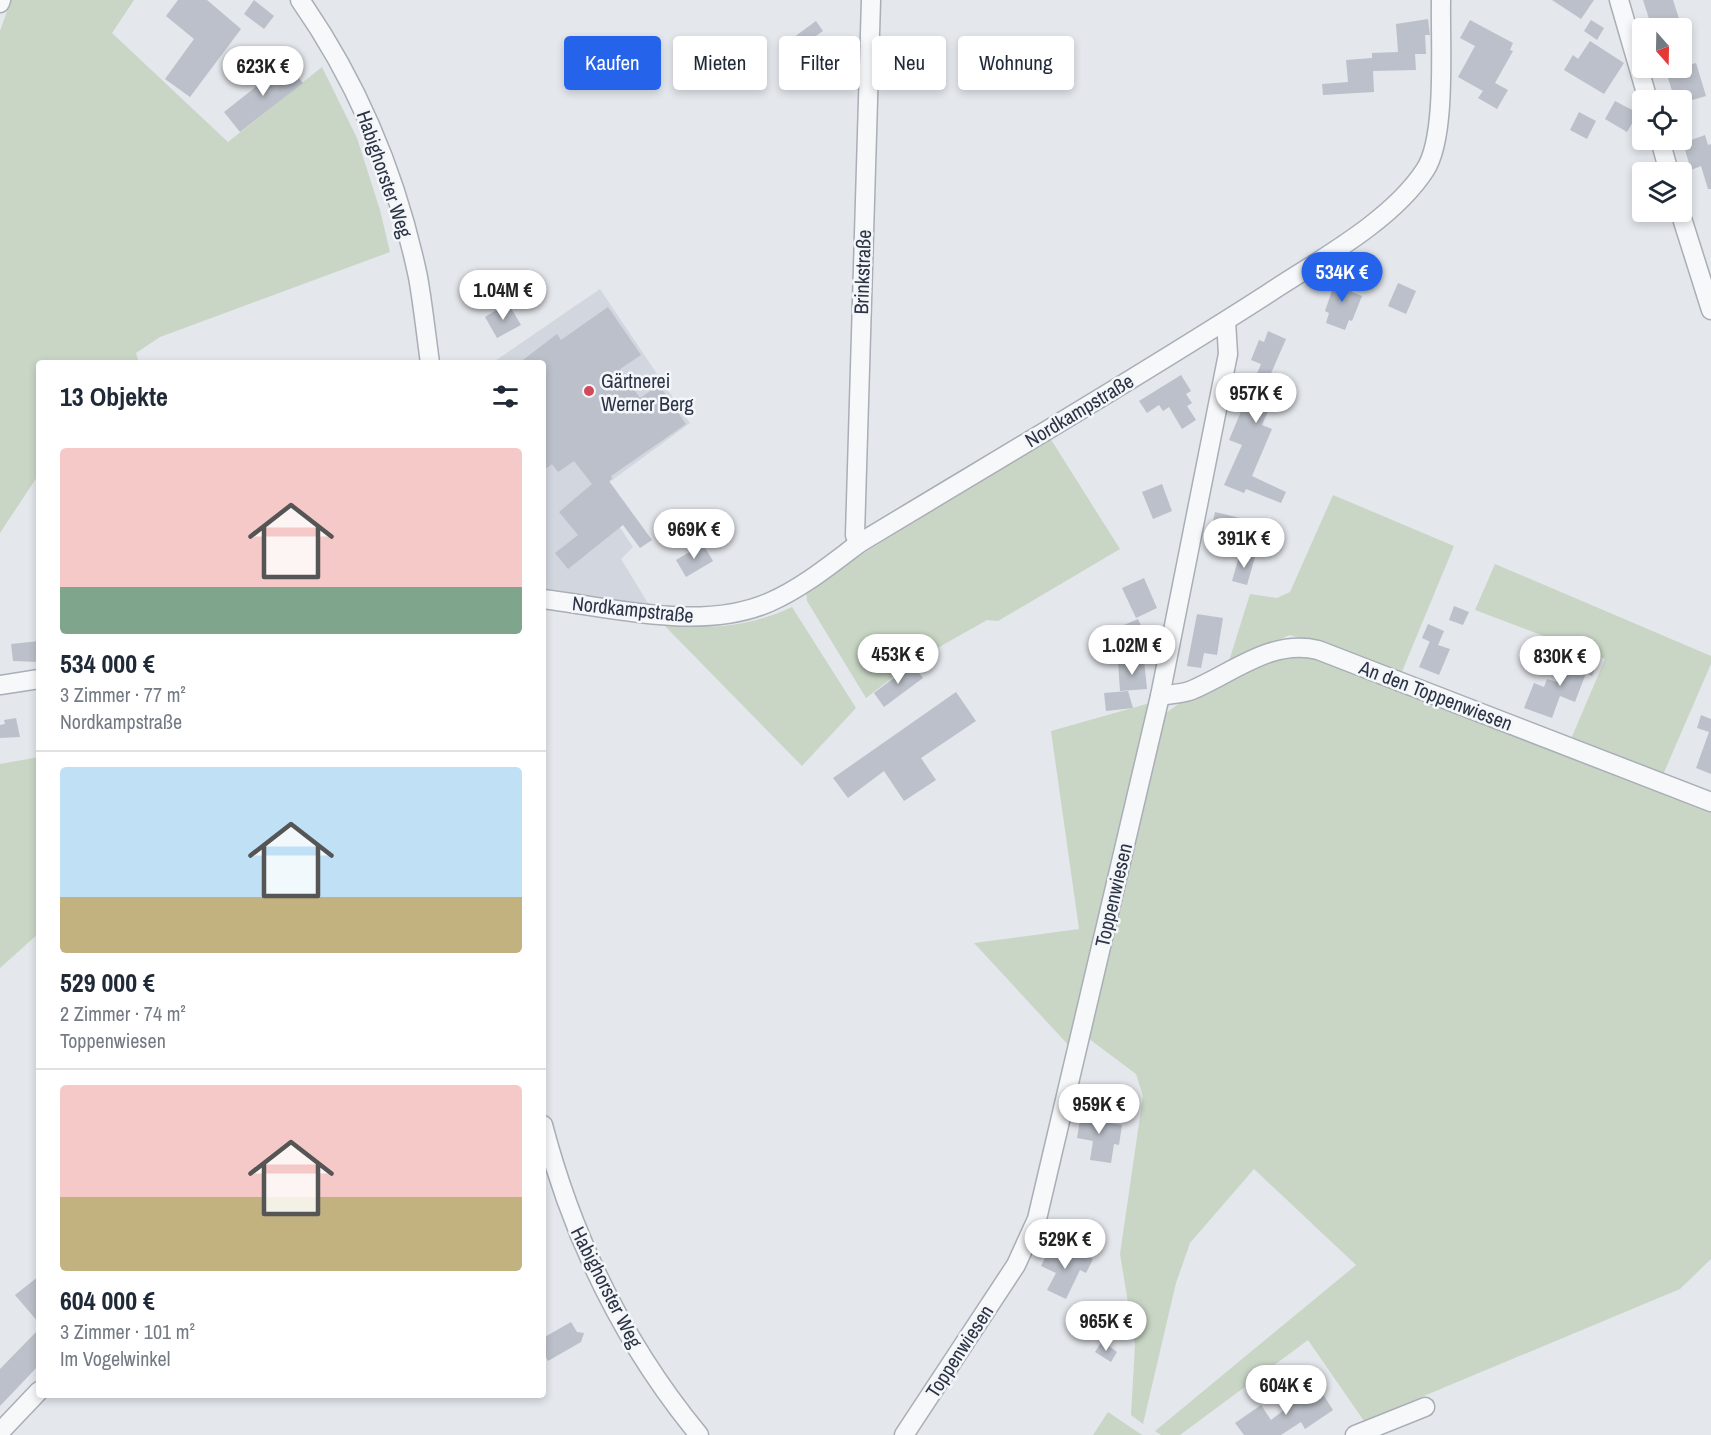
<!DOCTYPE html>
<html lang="de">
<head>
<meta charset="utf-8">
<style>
	body { margin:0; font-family:"Archivo Narrow",sans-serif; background:#f6f6f7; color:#1f2937; height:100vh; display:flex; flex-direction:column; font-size:22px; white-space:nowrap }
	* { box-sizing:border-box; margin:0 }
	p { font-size:20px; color:#747a83 }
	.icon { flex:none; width:33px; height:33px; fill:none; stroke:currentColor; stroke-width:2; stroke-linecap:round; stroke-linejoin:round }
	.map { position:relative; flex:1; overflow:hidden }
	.panel { position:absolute; left:36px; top:360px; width:510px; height:1038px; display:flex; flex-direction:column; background:#fff; border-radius:6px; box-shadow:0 3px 9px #0003 }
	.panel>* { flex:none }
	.banner { position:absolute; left:564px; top:36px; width:570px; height:54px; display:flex; gap:12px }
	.needle { width:39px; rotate:160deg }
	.controls { position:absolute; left:1632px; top:18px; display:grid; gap:12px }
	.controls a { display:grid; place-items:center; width:60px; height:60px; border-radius:6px; background:#fff; box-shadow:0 3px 9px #0003; font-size:30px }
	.price { position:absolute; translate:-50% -51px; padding:0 14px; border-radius:21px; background:#fff; color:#222; font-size:20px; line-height:39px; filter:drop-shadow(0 2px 3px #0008) }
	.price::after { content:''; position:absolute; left:50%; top:36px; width:18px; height:14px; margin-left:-9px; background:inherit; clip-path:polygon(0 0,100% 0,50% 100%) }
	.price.current { background:#2563eb; color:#fff }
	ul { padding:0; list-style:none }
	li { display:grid; align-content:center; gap:12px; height:318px; padding:0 24px }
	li+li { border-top:2px solid #e0e1e3 }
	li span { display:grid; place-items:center; height:186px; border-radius:6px; color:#555 }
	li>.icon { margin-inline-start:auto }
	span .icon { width:108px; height:108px; fill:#fffc; stroke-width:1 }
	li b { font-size:26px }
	h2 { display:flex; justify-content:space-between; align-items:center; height:72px; padding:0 24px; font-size:26px }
	.pill { padding:0 21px; border-radius:6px; background:#fff; box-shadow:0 3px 9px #0003; font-size:21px; line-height:54px }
	.pill.current { background:#2563eb; color:#fff }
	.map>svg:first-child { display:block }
	.built { fill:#d2d6de }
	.green { fill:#c9d6c5 }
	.building { fill:#bbc0ca }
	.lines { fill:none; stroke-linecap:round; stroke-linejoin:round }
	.minor-casing { stroke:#a9aeb7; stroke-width:21 }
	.minor { stroke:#f7f8fa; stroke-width:18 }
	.poi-dot { fill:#d1495b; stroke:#f4f6f9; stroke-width:2 }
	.labels { text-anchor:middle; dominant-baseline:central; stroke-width:5; stroke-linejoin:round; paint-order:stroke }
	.street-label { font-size:20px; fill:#2b3445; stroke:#f4f6f9 }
	.poi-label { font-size:20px; fill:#2b3445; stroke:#f4f6f9; text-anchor:start }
</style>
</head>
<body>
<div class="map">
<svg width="1711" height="1435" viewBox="0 0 1711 1435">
	<rect width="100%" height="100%" fill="#e4e7ec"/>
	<!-- built -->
	<path class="built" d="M 600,289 L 690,423 L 596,492 L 633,547 L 621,559 L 649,605 L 543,588 L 543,363 L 492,363 Z"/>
	<!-- green -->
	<g class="green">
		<path d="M 11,0 L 134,0 L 112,33 L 228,142 L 322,67 L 357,138 L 380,210 L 390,252 L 160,337 L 136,353 L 139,363 L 39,363 L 39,474 L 0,533 L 0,31 Z"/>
		<path d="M 1050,438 L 1120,549 L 998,621 L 987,620 L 911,663 L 866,698 L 807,601 L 806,589 Z"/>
		<path d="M 1333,495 L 1454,546 L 1401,674 L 1290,635 L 1229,661 L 1250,594 L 1277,598 L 1290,592 Z"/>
		<path d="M 1495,564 L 1711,656 L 1711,664 L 1662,777 L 1571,739 L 1605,659 L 1475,610 Z"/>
		<path d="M 792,607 L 856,708 L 802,766 L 662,623 C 708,631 749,627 792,607 Z"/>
		<path d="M 1296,652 L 1326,660 L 1711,809 L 1711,1259 L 1680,1289 L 1364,1421 L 1308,1340 L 1180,1435 L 1161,1435 L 1155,1431 L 1356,1265 L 1254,1169 L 1190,1243 L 1176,1283 L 1143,1424 L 1131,1415 L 1135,1345 L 1120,1254 L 1143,1096 L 1136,1074 L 1088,1038 L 1157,741 L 1166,713 L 1181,702 L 1273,656 Z"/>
		<path d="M 1150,703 L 1072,1049 L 974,943 L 1079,929 L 1051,731 Z"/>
		<path d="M 39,757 L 39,933 L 0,968 L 0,764 Z"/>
		<path d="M 1108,1412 L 1142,1435 L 1093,1435 Z"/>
	</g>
	<!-- building -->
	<g class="building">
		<path d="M 178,0 L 207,0 L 241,29 L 190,97 L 165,79 L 194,39 L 166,16 Z"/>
		<path d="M 254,0 L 274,16 L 264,29 L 244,14 Z"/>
		<path d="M 1552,0 L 1594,0 L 1581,19 Z"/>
		<path d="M 1643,0 L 1673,0 L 1682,28 L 1652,28 Z"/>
		<path d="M 1428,19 L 1430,35 L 1425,35 L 1426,54 L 1415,54 L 1416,70 L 1373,71 L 1374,92 L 1323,95 L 1322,84 L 1348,82 L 1346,60 L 1372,58 L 1372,53 L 1398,52 L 1396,24 Z"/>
		<path d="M 1470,20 L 1513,43 L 1510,50 L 1513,51 L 1495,83 L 1508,90 L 1497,109 L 1478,98 L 1483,91 L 1458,77 L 1475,46 L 1460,38 Z"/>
		<path d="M 1591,20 L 1604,28 L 1597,40 L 1584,31 Z"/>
		<path d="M 816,21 L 823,31 L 793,52 L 786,43 Z"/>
		<path d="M 1590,41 L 1624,63 L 1604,94 L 1564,70 L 1573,55 L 1578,59 Z"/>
		<path d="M 286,63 L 303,83 L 240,132 L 224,112 Z"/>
		<path d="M 1696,63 L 1706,96 L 1682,103 L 1682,100 L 1675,100 L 1666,72 Z"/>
		<path d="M 1615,101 L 1638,113 L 1627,132 L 1605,119 Z"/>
		<path d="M 1579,112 L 1596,121 L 1587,139 L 1570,130 Z"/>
		<path d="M 1705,135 L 1708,145 L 1711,144 L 1711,189 L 1708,189 L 1701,166 L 1691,170 L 1683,143 Z"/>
		<path d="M 1337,276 L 1356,283 L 1352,292 L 1362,296 L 1352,321 L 1349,320 L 1345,330 L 1326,323 L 1329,313 L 1325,311 Z"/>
		<path d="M 1398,283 L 1416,291 L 1406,314 L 1388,306 Z"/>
		<path d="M 508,303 L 521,325 L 497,338 L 485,317 Z"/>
		<path d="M 608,307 L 641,355 L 620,369 L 640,398 L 659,385 L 686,424 L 611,476 L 612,479 L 609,481 L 652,540 L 640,548 L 623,525 L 568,569 L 555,553 L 578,535 L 559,512 L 592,484 L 574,461 L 558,472 L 552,464 L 543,471 L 543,363 L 519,363 L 557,334 L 561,340 Z"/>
		<path d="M 1268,331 L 1286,339 L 1266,385 L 1278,389 L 1262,425 L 1272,429 L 1252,476 L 1286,492 L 1281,503 L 1246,489 L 1244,493 L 1224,485 L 1242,445 L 1229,440 L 1261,364 L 1251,360 L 1259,340 L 1264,342 Z"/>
		<path d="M 1181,375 L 1191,391 L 1186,394 L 1192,403 L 1187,406 L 1196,420 L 1182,429 L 1169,407 L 1163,411 L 1159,405 L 1147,413 L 1139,401 Z"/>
		<path d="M 1162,484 L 1172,511 L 1153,519 L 1142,492 Z"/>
		<path d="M 1215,512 L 1240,518 L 1231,555 L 1207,549 Z"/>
		<path d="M 703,544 L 713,561 L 686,577 L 676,560 Z"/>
		<path d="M 1240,553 L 1255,557 L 1247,585 L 1232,581 Z"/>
		<path d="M 1144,578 L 1157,608 L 1136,618 L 1122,588 Z"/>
		<path d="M 1454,606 L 1469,612 L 1463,625 L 1449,620 Z"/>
		<path d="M 1197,614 L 1223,618 L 1217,655 L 1204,653 L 1201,668 L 1187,666 Z"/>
		<path d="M 1138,619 L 1144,632 L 1130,638 L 1124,625 Z"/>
		<path d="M 1428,624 L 1444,631 L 1438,645 L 1450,649 L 1439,675 L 1419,667 L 1430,641 L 1435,644 L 1422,638 Z"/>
		<path d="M 39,641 L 39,662 L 13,661 L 11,644 Z"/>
		<path d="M 1568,653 L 1597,665 L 1592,676 L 1586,673 L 1575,702 L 1560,696 L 1552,718 L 1524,708 L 1534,683 L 1544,687 L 1547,679 L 1557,682 Z"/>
		<path d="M 1144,660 L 1147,689 L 1120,691 L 1118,662 Z"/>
		<path d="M 912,664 L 923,678 L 884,707 L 874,693 Z"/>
		<path d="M 1128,691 L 1133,708 L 1106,711 L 1104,693 Z"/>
		<path d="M 956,692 L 976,721 L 921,758 L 936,780 L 904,801 L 884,771 L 848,798 L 833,778 Z"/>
		<path d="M 1701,715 L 1711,719 L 1711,774 L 1696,768 L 1709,732 L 1697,728 Z"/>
		<path d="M 16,718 L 20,737 L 0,738 L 0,725 L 5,724 L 4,720 Z"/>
		<path d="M 1082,1109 L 1106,1113 L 1105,1122 L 1122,1125 L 1119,1145 L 1114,1144 L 1111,1163 L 1090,1160 L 1093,1141 L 1077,1138 Z"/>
		<path d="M 1051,1246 L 1076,1257 L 1078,1252 L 1093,1259 L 1086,1273 L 1080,1270 L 1066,1299 L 1047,1290 L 1056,1273 L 1041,1266 Z"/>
		<path d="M 39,1276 L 39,1323 L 15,1295 Z"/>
		<path d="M 571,1322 L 577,1332 L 584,1333 L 581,1342 L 548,1361 L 543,1352 L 543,1338 Z"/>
		<path d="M 39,1329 L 39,1365 L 0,1406 L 0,1369 Z"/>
		<path d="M 1102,1341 L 1117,1352 L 1111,1362 L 1095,1352 Z"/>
		<path d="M 1319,1388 L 1333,1410 L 1305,1429 L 1301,1422 L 1281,1435 L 1244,1435 L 1235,1423 L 1261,1405 L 1271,1420 L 1305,1394 L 1307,1397 Z"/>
	</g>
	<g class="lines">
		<!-- minor casing -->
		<g class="minor-casing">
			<g id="minor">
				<path d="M 300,0 C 358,83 397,177 418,277 C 423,305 426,334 430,363"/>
				<path d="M 1619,0 L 1648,100"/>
				<path d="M 0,3 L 1,0"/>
				<path d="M 1660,140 L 1669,172"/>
				<path d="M 1680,212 L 1711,310"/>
				<path d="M 858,544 L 855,535 L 871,0"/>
				<path d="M 543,599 C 614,608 702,632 770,602 C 802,588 830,565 858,544 C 995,461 1134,380 1269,293 C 1319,260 1392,221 1425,170 C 1447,137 1440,42 1441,0"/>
				<path d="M 0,685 L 39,679"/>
				<path d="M 1160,696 C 1170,694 1183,694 1192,690 C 1234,672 1271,639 1318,650 L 1711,802"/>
				<path d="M 543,1125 C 573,1239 624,1344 699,1435"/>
				<path d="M 0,1432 L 39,1391"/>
				<path d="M 904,1435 L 1016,1265 L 1037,1219 L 1160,696 L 1228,354 L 1226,321"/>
				<path d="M 1355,1435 L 1425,1407"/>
			</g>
		</g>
		<!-- minor -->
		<use href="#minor" class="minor"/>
	</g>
	<!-- markers -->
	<circle class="poi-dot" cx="589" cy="391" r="6"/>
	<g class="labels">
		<!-- street labels -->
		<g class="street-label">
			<text transform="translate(385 174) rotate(71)">Habighorster Weg</text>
			<text transform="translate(862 272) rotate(-88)">Brinkstraße</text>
			<text transform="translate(1079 410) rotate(-31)">Nordkampstraße</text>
			<text transform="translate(633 609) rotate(6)">Nordkampstraße</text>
			<text transform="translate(1436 695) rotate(21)">An den Toppenwiesen</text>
			<text transform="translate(1113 895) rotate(-77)">Toppenwiesen</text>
			<text transform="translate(607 1287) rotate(63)">Habighorster Weg</text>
			<text transform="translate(959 1351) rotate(-57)">Toppenwiesen</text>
		</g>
		<!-- poi labels -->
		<g class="poi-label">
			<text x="601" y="380">Gärtnerei<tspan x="601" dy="23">Werner Berg</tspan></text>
		</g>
	</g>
</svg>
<div class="controls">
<a><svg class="needle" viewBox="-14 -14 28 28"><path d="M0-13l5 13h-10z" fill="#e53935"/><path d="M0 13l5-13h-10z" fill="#747a83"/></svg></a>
<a><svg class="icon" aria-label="locate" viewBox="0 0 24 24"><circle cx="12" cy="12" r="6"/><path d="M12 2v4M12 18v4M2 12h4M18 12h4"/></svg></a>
<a><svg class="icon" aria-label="layers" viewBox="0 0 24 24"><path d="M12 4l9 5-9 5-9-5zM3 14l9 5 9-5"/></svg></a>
</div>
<b class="price" style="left:263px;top:97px">623K €</b>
<b class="price current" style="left:1342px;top:303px">534K €</b>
<b class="price" style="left:503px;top:321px">1.04M €</b>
<b class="price" style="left:1256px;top:424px">957K €</b>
<b class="price" style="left:694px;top:560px">969K €</b>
<b class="price" style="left:1244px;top:569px">391K €</b>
<b class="price" style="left:1132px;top:676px">1.02M €</b>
<b class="price" style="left:898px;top:685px">453K €</b>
<b class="price" style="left:1560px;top:687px">830K €</b>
<b class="price" style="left:1099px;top:1135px">959K €</b>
<b class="price" style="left:1065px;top:1270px">529K €</b>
<b class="price" style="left:1106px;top:1352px">965K €</b>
<b class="price" style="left:1286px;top:1416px">604K €</b>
<div class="banner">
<a class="pill current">Kaufen</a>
<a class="pill">Mieten</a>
<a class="pill">Filter</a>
<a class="pill">Neu</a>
<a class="pill">Wohnung</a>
</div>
<section class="panel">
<h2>13 Objekte<svg class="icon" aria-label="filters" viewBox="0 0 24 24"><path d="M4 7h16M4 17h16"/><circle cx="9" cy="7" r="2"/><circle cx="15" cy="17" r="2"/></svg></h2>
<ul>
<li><span style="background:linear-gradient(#f6c9c9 75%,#7fa58c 0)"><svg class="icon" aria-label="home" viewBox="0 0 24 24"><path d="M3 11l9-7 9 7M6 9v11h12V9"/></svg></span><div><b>534 000 €</b><p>3 Zimmer · 77 m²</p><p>Nordkampstraße</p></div></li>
<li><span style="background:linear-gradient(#bfe0f5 70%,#c2b280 0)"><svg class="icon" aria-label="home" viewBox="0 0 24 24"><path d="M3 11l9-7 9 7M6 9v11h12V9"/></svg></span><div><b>529 000 €</b><p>2 Zimmer · 74 m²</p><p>Toppenwiesen</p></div></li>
<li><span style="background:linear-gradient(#f6c9c9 60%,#c2b280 0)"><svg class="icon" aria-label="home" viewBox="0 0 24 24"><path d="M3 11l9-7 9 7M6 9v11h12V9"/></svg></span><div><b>604 000 €</b><p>3 Zimmer · 101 m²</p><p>Im Vogelwinkel</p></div></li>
</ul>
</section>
</div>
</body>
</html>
